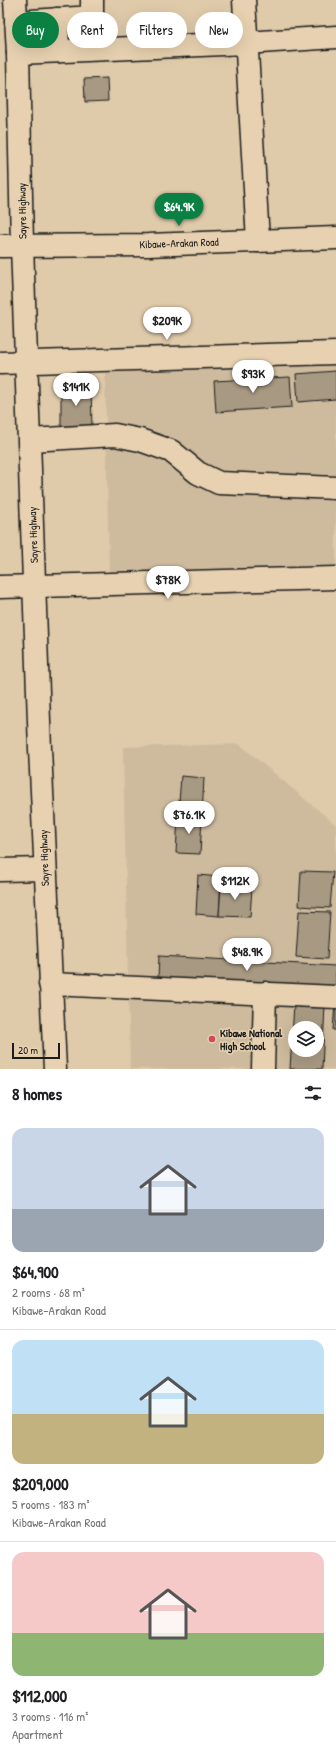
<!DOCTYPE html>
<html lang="en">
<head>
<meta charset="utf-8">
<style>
	body { margin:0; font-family:"Patrick Hand",sans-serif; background:#f6f6f6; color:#202124; height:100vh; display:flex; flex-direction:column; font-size:15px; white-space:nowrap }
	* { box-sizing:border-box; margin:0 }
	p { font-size:13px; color:#757577 }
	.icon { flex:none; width:22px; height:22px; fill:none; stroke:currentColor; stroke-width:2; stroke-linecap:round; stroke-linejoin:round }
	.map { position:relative; height:1069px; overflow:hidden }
	.details { display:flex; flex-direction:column; background:#fff; flex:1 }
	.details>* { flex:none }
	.hud { position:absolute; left:12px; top:12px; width:312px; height:36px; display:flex; gap:8px }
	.buttons { position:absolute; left:288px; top:1021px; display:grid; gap:8px }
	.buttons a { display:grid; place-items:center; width:36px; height:36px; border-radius:50%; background:#fff; box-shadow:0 4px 16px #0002; font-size:20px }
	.scale { position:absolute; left:12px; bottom:10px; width:48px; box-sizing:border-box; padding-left:4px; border:2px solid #1c1c1c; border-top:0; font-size:11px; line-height:14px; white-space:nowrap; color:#1c1c1c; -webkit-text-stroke:3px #e7d1b0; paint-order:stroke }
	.price { position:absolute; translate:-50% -34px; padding:0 9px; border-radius:14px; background:#fff; color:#222; font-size:13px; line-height:26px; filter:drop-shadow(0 1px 2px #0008) }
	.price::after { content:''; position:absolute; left:50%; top:24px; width:12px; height:9px; margin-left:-6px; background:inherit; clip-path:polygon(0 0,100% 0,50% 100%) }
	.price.selected { background:#0b8043; color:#fff }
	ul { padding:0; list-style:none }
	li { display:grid; align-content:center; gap:8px; height:212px; padding:0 12px }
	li+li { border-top:1px solid #e0e0e0 }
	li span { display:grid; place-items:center; height:124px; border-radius:12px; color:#555 }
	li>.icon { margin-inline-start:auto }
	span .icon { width:72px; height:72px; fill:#fffc; stroke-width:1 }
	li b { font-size:17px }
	h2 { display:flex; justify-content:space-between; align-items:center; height:48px; padding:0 12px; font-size:17px }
	.pill { padding:0 14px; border-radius:18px; background:#fff; box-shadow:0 4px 16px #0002; font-size:14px; line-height:36px }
	.pill.selected { background:#0b8043; color:#fff }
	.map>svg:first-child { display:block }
	.built { fill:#cebb9e; fill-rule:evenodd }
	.building { fill:#a89982; stroke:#1c1c1c; fill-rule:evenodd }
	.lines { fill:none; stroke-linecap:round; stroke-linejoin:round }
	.minor-casing { stroke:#1c1c1c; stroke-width:25 }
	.major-casing { stroke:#1c1c1c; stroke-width:25 }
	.highway-casing { stroke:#1c1c1c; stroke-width:25 }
	.minor { stroke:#e7d1b0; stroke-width:22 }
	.major { stroke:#e7d1b0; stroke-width:22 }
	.highway { stroke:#e7d1b0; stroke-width:22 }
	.poi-dot { fill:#d1495b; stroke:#e7d1b0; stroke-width:1.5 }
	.labels { text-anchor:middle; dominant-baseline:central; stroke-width:3; stroke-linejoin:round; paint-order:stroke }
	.street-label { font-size:11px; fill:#1c1c1c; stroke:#e7d1b0 }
	.poi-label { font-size:11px; font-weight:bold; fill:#1c1c1c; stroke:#e7d1b0; text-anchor:start }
</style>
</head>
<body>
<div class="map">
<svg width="336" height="1069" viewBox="0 0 336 1069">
	<rect width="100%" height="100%" fill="#dfcaaa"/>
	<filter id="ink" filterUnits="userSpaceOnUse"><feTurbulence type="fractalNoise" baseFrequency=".025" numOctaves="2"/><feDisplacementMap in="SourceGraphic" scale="8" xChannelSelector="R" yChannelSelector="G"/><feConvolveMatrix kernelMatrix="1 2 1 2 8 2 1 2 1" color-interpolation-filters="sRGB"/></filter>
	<g filter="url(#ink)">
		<!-- built -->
		<g class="built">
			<path d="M 336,363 L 336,568 L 109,575 L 105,370 Z"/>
			<path d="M 239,744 L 336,825 L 336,1069 L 130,1069 L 123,747 ZM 295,1028 L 317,1028 L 317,1050 L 295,1050 Z"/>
		</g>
		<!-- building -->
		<g class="building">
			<path d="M 107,78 L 108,101 L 85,102 L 84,79 Z"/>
			<path d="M 336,371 L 336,399 L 298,402 L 296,374 Z"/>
			<path d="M 290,377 L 292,407 L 216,412 L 214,381 Z"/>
			<path d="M 61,384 L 91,384 L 92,429 L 61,430 Z"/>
			<path d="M 181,776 L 204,778 L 202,817 L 178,816 Z"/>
			<path d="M 178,816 L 202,817 L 200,854 L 176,853 Z"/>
			<path d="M 301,871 L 333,872 L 330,908 L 299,906 Z"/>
			<path d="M 198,875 L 221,877 L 219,916 L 196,914 Z"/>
			<path d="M 221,885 L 252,887 L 250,917 L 219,916 Z"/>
			<path d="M 299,911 L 330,912 L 327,959 L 296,957 Z"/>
			<path d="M 159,956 L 336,966 L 336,987 L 158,978 Z"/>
			<path d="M 335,1003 L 336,1003 L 336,1030 L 333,1030 Z"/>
			<path d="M 294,1004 L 325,1005 L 322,1069 L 290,1069 ZM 295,1028 L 317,1028 L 317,1050 L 295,1050 Z"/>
		</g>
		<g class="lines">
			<!-- minor casing -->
			<g class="minor-casing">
				<g id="minor">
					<path d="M 244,0 L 258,241"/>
					<path d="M 57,19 L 58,51"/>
					<path d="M 16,22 L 92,17 L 92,0"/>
					<path d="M 0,363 L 336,353"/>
					<path d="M 30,440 L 115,435 L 140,440 L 171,451 L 198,473 L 219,483 L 336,488"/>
					<path d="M 0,587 L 336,578"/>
					<path d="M 0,870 L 45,869"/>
					<path d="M 50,984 L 336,997"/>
					<path d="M 263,1069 L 265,993"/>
				</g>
			</g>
			<!-- major casing -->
			<g class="major-casing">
				<g id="major">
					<path d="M 18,53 L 246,43 L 336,37"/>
					<path d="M 0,246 L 148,245 L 336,238"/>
				</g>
			</g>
			<!-- highway casing -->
			<g class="highway-casing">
				<path id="highway" d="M 15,0 L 18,53 L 22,245 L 40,749 L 55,1069"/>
			</g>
			<!-- minor -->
			<use href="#minor" class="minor"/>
			<!-- major -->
			<use href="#major" class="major"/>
			<!-- highway -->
			<use href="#highway" class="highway"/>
		</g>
	</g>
	<!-- markers -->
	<circle class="poi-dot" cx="212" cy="1039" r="4"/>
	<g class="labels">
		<!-- street labels -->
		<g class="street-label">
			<text transform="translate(22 211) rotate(-91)">Sayre Highway</text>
			<text transform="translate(179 243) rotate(-2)">Kibawe-Arakan Road</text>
			<text transform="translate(33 535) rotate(-92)">Sayre Highway</text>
			<text transform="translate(44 858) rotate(-92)">Sayre Highway</text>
		</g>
		<!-- poi labels -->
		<g class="poi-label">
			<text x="220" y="1033">Kibawe National<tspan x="220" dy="13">High School</tspan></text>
		</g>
	</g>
</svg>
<div class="buttons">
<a><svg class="icon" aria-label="layers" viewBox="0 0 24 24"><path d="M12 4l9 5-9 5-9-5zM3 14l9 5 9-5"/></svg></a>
</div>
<div class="scale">20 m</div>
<b class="price selected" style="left:179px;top:227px">$64.9K</b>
<b class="price" style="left:167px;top:341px">$209K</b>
<b class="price" style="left:253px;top:394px">$93K</b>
<b class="price" style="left:76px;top:407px">$141K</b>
<b class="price" style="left:168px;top:600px">$78K</b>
<b class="price" style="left:189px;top:835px">$76.1K</b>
<b class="price" style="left:235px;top:901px">$112K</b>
<b class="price" style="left:247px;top:972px">$48.9K</b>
<div class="hud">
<a class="pill selected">Buy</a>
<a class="pill">Rent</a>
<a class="pill">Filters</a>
<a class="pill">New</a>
</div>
</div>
<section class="details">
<h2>8 homes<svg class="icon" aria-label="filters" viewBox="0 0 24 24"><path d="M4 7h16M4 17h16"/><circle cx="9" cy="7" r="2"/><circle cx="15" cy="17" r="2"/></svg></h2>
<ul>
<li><span style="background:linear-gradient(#c9d6e8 65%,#9aa5b1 0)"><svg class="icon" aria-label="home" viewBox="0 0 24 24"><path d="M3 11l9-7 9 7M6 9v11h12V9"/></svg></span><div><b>$64,900</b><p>2 rooms · 68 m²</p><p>Kibawe-Arakan Road</p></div></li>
<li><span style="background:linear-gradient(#bfe0f5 60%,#c2b280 0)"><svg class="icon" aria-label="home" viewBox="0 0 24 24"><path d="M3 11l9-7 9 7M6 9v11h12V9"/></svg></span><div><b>$209,000</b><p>5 rooms · 183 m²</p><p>Kibawe-Arakan Road</p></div></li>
<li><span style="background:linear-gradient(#f6c9c9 65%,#8fb573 0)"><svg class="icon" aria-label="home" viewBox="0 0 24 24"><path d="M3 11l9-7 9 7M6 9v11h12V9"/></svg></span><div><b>$112,000</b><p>3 rooms · 116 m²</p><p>Apartment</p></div></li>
</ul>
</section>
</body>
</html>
